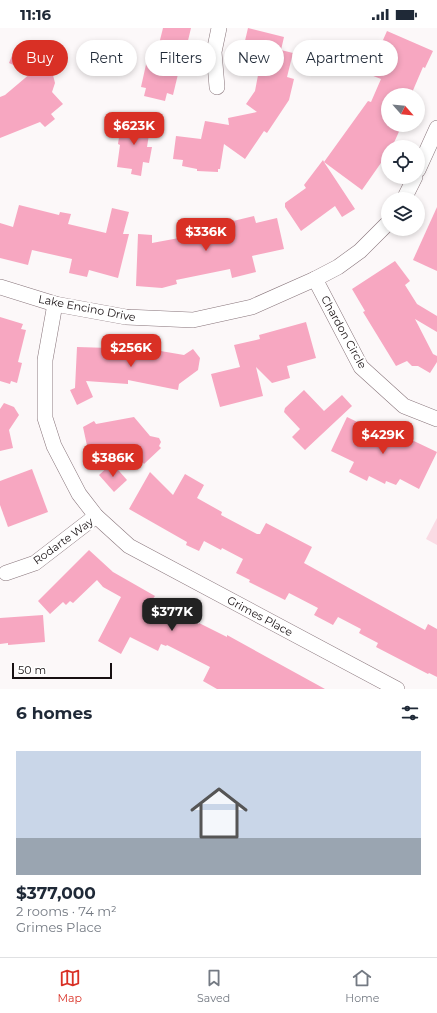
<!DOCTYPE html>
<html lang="en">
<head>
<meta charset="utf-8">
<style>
	body { margin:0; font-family:Montserrat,sans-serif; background:#f2f2f3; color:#1f2937; height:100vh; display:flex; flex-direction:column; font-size:15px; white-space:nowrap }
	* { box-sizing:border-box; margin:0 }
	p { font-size:13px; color:#747a83 }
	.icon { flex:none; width:22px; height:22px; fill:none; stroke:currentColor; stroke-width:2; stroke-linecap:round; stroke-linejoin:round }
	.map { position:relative; height:661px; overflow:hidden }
	.details { display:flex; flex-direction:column; background:#fff; flex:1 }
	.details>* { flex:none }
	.banner { position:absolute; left:12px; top:12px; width:413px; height:36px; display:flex; gap:8px }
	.needle { width:26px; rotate:117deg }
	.controls { position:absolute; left:381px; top:60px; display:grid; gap:8px }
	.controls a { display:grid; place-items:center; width:44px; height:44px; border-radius:50%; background:#fff; box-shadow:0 2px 6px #0003; font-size:20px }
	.scale { position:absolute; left:12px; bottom:10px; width:100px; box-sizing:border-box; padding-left:4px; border:2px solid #171012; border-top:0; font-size:11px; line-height:14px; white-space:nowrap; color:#171012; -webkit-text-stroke:3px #fff; paint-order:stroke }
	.price { position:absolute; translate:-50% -34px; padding:0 9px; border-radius:8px; background:#d93025; color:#fff; font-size:13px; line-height:26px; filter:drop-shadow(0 1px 2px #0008) }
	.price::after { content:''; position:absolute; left:50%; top:24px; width:12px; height:9px; margin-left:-6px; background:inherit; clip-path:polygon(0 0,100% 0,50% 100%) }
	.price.current { background:#222; color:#fff }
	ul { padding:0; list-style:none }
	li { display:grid; align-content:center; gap:8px; height:212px; padding:0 16px }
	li+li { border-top:1px solid #e0e1e3 }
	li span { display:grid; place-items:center; height:124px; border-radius:0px; color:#555 }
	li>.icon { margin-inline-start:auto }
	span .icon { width:72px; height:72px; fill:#fffc; stroke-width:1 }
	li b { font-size:17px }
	h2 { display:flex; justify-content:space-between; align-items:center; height:48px; padding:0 16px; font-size:17px }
	.chip { padding:0 14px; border-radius:18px; background:#fff; box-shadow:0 2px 6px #0003; font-size:14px; line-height:36px }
	.chip.current { background:#d93025; color:#fff }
	.status { display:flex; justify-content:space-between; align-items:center; height:28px; padding:0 20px; background:#fff; direction:ltr }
	.status svg { height:11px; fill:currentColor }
	.tab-bar { display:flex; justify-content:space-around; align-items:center; height:56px; border-top:1px solid #e0e1e3; background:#fff; font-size:11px; color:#747a83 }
	.tab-bar a { display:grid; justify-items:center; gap:2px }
	.tab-bar .current { color:#d93025 }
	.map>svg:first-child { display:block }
	.grass { fill:#fadbe4 }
	.building { fill:#f7a7c1 }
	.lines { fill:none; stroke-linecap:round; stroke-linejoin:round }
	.minor-casing { stroke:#88757b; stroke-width:16 }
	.minor { stroke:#fff; stroke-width:15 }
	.labels { text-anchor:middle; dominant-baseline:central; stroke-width:4; stroke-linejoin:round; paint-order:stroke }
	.street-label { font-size:11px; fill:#171012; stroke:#fff }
</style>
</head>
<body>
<div class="status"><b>11:16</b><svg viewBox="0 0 49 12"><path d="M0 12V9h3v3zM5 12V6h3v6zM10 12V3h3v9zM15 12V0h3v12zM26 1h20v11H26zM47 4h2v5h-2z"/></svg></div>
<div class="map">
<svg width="437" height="661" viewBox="0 0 437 661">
	<rect width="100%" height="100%" fill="#fcf8f9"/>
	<!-- grass -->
	<path class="grass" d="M 437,490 L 437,517 L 426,511 Z"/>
	<!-- building -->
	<g class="building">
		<path d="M 163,0 L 191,0 L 181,42 L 179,42 L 173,67 L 167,65 L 165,73 L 144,68 L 146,60 L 141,59 L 149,23 L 157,24 Z"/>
		<path d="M 248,0 L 284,9 L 281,22 L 293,25 L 287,49 L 294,51 L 289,72 L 267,105 L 264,103 L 245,131 L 224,116 L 220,141 L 218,141 L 218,144 L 197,143 L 197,141 L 182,138 L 183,132 L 173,131 L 176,108 L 201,111 L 205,93 L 229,97 L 228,90 L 257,84 L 246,76 L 255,63 L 263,21 L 244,17 Z"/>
		<path d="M 387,3 L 433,23 L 425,40 L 423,39 L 411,67 L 400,62 L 398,67 L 388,67 L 388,97 L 402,97 L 392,119 L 388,119 L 388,134 L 383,132 L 362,162 L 324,134 L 355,181 L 342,189 L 335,178 L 301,203 L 285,179 L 285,175 L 306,160 L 304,157 L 323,132 L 324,134 L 368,73 L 371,74 L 381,51 L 358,42 L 365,26 L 375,30 Z"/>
		<path d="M 26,14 L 61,29 L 53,47 L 55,55 L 52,64 L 63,76 L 51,86 L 55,91 L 45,99 L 40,94 L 0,110 L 0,69 L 5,67 L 31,45 L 9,35 L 15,20 L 28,25 Z"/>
		<path d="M 136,91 L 151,94 L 147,119 L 152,119 L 149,135 L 143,134 L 141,148 L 131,146 L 132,141 L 117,139 L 120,117 L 118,116 L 121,95 L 135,98 Z"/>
		<path d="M 19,177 L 59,187 L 60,184 L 71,186 L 68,196 L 106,205 L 112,180 L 129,184 L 123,206 L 129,206 L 118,250 L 89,242 L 87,249 L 69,245 L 72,231 L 32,222 L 28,237 L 0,230 L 0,195 L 13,199 Z"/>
		<path d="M 437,179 L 437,243 L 413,232 Z"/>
		<path d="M 254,188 L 256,195 L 277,190 L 284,221 L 252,228 L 256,244 L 232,250 L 230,241 L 176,252 L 177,256 L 162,260 L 136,258 L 138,206 L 152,207 L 152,215 L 222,202 L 220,192 L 229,194 Z"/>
		<path d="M 395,233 L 410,253 L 405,257 L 417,276 L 437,288 L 437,304 L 415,291 L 433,326 L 437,328 L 437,334 L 430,345 L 418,338 L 412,338 L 407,333 L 396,338 L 363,284 L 365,283 L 352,261 Z"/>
		<path d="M 0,289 L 23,296 L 21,301 L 26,302 L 18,334 L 22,335 L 17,355 L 11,353 L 10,356 L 0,353 Z"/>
		<path d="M 306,294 L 316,330 L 287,338 L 290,350 L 272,355 L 256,339 L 263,368 L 220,379 L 211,346 L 240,339 L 234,317 L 260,311 L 259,307 Z"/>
		<path d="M 77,319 L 143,321 L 143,320 L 184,327 L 193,321 L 200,330 L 198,342 L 179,356 L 178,362 L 128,352 L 128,356 L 86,353 L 93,369 L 77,377 L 70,362 L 75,360 Z"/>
		<path d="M 304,362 L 324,383 L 342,367 L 352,378 L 305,422 L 292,409 L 300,401 L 284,384 L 285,380 Z"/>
		<path d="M 4,375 L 14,379 L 19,387 L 9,402 L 13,420 L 0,423 L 0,381 Z"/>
		<path d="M 134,389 L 150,408 L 159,410 L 161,414 L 159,418 L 161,420 L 144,436 L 129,419 L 131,417 L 89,427 L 83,399 L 94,393 L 96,396 Z"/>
		<path d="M 347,389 L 374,402 L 376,399 L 396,408 L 397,405 L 437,424 L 419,461 L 400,451 L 396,457 L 386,453 L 385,456 L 369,448 L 367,453 L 349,444 L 354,434 L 331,423 Z"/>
		<path d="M 112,435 L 127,452 L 114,464 L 99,447 Z"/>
		<path d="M 32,441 L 48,484 L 8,499 L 0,477 L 0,453 Z"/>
		<path d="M 150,444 L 173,467 L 185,446 L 204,457 L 197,470 L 222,484 L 221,487 L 257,506 L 260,506 L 266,495 L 312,519 L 304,535 L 425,602 L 428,596 L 437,601 L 437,649 L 429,645 L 428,646 L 376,619 L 378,615 L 359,605 L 361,601 L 338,589 L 333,597 L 314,587 L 318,580 L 289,565 L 285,572 L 249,554 L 250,552 L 236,545 L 243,531 L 222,520 L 221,522 L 204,513 L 199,523 L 186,517 L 187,514 L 129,481 Z"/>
		<path d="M 89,522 L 113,544 L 155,568 L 152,572 L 199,596 L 199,595 L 227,609 L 227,607 L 325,661 L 217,661 L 203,653 L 210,639 L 167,617 L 166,618 L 161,616 L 158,623 L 130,609 L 121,626 L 98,613 L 121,569 L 103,559 L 97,552 L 73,575 L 70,573 L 66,577 L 63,574 L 50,586 L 38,573 Z"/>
		<path d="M 43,587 L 45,614 L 8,617 L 8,615 L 0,616 L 0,590 Z"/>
	</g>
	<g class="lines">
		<!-- minor casing -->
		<g class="minor-casing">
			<g id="minor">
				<path d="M 217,59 L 214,24 L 219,0"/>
				<path d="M 418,142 L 437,100"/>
				<path d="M 404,171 L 415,149"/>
				<path d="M 315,251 L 361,339 L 404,378 L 437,391"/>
				<path d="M 0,259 L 55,276 L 126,289 L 193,292 L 252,279 L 315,251 L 338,239 L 360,223 L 388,195"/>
				<path d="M 55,276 L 45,332 L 45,390 L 54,418 L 79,466 L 96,488 L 129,518 L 397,661"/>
				<path d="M 6,545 L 35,535 L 96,488"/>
			</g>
		</g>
		<!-- minor -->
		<use href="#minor" class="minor"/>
	</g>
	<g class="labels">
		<!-- street labels -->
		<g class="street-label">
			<text transform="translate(87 280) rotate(11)">Lake Encino Drive</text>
			<text transform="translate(344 304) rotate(61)">Chardon Circle</text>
			<text transform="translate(63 513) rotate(-36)">Rodarte Way</text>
			<text transform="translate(260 588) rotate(28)">Grimes Place</text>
		</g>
	</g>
</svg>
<div class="controls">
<a><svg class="needle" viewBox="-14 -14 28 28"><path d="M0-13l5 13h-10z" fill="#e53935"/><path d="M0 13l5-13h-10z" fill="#747a83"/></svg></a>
<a><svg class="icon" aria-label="locate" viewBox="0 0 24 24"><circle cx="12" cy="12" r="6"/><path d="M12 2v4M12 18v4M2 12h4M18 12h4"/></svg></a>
<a><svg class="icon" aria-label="layers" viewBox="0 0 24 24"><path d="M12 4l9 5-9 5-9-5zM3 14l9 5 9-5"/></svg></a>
</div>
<div class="scale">50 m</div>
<b class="price" style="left:134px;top:118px">$623K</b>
<b class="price" style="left:206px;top:224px">$336K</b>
<b class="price" style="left:131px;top:340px">$256K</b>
<b class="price" style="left:383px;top:427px">$429K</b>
<b class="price" style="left:113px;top:450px">$386K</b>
<b class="price current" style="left:172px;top:604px">$377K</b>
<div class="banner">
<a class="chip current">Buy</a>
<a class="chip">Rent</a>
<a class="chip">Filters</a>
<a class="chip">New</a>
<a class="chip">Apartment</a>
</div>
</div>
<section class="details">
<h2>6 homes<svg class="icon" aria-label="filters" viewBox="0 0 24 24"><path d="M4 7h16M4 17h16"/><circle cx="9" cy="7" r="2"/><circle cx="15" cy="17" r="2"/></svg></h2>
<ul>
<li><span style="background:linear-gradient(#c9d6e8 70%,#9aa5b1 0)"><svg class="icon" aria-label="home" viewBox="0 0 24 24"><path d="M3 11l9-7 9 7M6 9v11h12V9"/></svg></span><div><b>$377,000</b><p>2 rooms · 74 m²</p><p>Grimes Place</p></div></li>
</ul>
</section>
<nav class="tab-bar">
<a class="current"><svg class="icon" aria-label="map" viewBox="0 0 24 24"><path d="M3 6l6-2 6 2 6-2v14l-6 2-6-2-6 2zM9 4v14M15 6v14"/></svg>Map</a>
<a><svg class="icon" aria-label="saved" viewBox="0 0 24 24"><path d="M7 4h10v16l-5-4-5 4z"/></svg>Saved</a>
<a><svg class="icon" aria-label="home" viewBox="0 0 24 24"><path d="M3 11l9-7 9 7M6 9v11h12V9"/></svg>Home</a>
</nav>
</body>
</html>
